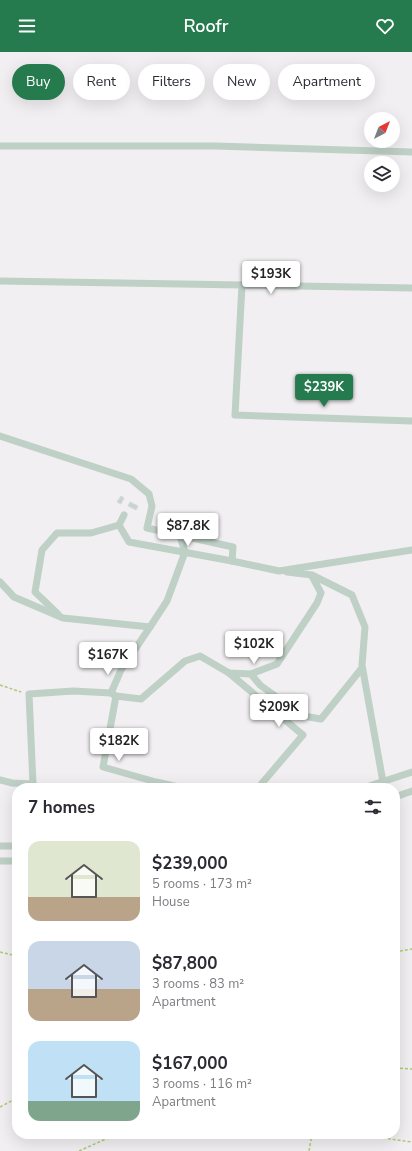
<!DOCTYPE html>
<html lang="en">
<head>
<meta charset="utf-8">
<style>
	body { margin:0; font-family:"Nunito Sans",sans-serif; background:#f2f2f3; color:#2b2b33; height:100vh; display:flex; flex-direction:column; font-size:15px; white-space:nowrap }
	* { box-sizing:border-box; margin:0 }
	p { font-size:13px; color:#7c7c81 }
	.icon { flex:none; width:22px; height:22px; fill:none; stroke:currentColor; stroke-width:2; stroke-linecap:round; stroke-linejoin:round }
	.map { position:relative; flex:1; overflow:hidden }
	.sheet { position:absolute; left:12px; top:731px; width:388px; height:356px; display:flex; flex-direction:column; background:#fff; border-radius:16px; box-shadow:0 4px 16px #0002 }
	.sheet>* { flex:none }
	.hud { position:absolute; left:12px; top:12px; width:388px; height:36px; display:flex; gap:8px }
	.needle { width:26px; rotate:42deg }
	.controls { position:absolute; left:364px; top:60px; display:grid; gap:8px }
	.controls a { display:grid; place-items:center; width:36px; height:36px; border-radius:50%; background:#fff; box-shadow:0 4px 16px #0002; font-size:20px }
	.price { position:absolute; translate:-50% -34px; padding:0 9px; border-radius:4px; background:#fff; color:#222; font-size:13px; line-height:26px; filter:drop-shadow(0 1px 2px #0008) }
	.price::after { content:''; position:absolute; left:50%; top:24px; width:12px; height:9px; margin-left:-6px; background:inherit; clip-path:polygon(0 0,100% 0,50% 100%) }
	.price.current { background:#257a4e; color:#fff }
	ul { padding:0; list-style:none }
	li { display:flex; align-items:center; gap:12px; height:100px; padding:0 16px }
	li span { display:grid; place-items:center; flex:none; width:112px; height:80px; border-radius:12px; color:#555 }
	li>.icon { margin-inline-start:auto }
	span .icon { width:48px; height:48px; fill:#fffc; stroke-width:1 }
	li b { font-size:17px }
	h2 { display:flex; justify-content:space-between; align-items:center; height:48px; padding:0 16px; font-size:17px }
	.tag { padding:0 14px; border-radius:18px; background:#fff; box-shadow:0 4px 16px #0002; font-size:14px; line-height:36px }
	.tag.current { background:#257a4e; color:#fff }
	header { display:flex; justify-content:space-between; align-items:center; height:52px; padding:0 16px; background:#257a4e; color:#fff; font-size:18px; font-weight:600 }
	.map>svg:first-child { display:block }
	.building { fill:#cbd3d0; stroke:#d3dad7 }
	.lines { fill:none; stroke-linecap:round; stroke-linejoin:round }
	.path { stroke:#abcb77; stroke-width:1.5; stroke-dasharray:3 2; stroke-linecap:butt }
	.street { stroke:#bfd0c6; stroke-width:7 }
</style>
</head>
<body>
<header><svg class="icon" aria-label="menu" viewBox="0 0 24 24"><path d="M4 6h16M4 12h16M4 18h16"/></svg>Roofr<svg class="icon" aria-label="heart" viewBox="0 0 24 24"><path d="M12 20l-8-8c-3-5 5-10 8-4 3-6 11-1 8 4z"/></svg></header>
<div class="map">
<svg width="412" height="1099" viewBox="0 0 412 1099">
	<rect width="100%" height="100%" fill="#f1eff1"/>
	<!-- building -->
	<g class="building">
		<path d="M 121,444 L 124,446 L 121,452 L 117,450 Z"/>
		<path d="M 130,450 L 138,454 L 136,458 L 128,454 Z"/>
	</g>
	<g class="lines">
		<!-- path -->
		<g class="path">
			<path d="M 0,633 L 21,640"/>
			<path d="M 0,900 L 17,904"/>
			<path d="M 395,900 L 412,897"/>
			<path d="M 395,1016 L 412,1017"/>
			<path d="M 0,1055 L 17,1046"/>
			<path d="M 353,1082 L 412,1090"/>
			<path d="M 79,1099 L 117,1082"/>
			<path d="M 309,1099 L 312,1082"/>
		</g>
		<!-- street -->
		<g class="street">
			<path d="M 0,94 L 215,94 L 412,100"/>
			<path d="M 0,229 L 242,233"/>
			<path d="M 412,236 L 242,233 L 235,363 L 412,369"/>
			<path d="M 0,384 L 131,427 L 149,442 L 152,454 L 147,476 L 233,495 L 232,509 L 279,519 L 412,498"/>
			<path d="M 124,463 L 119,473 L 129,490 L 232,509"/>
			<path d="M 287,520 L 312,523 L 352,543 L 365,575 L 362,613 L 383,730"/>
			<path d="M 0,530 L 14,545 L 63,566 L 150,575 L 167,549 L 185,500 L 180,484"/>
			<path d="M 58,562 L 35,540 L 42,498 L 57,481 L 91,481 L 119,473"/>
			<path d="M 150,575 L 121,618 L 111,641 L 116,644 L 141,647 L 185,609 L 200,604 L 229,621 L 251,622 L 260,633 L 303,664 L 321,667 L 362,616"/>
			<path d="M 229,621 L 303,683 L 258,736"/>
			<path d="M 251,622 L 277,612 L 317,551 L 321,541 L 312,524"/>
			<path d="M 116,644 L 103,715 L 156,730 L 183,736"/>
			<path d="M 0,728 L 12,731 L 33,732"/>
			<path d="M 37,736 L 33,732 L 29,642 L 73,639 L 111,641"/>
			<path d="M 363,736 L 412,720"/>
			<path d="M 395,745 L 412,739"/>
			<path d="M 0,794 L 17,794"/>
			<path d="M 0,809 L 17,809"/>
		</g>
	</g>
</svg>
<div class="controls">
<a><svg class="needle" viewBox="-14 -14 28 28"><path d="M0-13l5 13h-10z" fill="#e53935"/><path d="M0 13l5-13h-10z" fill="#7c7c81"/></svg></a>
<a><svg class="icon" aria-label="layers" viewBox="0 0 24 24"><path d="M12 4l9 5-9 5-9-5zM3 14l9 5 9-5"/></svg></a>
</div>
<b class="price" style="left:271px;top:243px">$193K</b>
<b class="price current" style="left:324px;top:356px">$239K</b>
<b class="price" style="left:188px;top:495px">$87.8K</b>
<b class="price" style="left:254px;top:613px">$102K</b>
<b class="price" style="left:108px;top:624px">$167K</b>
<b class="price" style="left:279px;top:676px">$209K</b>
<b class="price" style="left:119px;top:710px">$182K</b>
<div class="hud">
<a class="tag current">Buy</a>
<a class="tag">Rent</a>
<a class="tag">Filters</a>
<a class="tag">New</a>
<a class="tag">Apartment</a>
</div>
<section class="sheet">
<h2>7 homes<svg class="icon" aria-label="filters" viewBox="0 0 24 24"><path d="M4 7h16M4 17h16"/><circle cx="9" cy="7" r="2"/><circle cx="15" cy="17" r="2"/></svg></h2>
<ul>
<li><span style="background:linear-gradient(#dfe7d0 70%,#b9a48a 0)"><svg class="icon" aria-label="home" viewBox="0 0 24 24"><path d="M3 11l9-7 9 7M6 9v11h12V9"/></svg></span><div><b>$239,000</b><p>5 rooms · 173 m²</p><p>House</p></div></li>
<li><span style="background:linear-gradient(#c9d6e8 60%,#b9a48a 0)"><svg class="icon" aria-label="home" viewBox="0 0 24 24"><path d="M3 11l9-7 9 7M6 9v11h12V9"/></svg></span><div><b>$87,800</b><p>3 rooms · 83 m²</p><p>Apartment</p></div></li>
<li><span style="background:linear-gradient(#bfe0f5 75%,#7fa58c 0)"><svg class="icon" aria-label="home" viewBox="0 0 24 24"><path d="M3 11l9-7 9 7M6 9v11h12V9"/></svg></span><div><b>$167,000</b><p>3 rooms · 116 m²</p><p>Apartment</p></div></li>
</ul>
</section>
</div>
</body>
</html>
